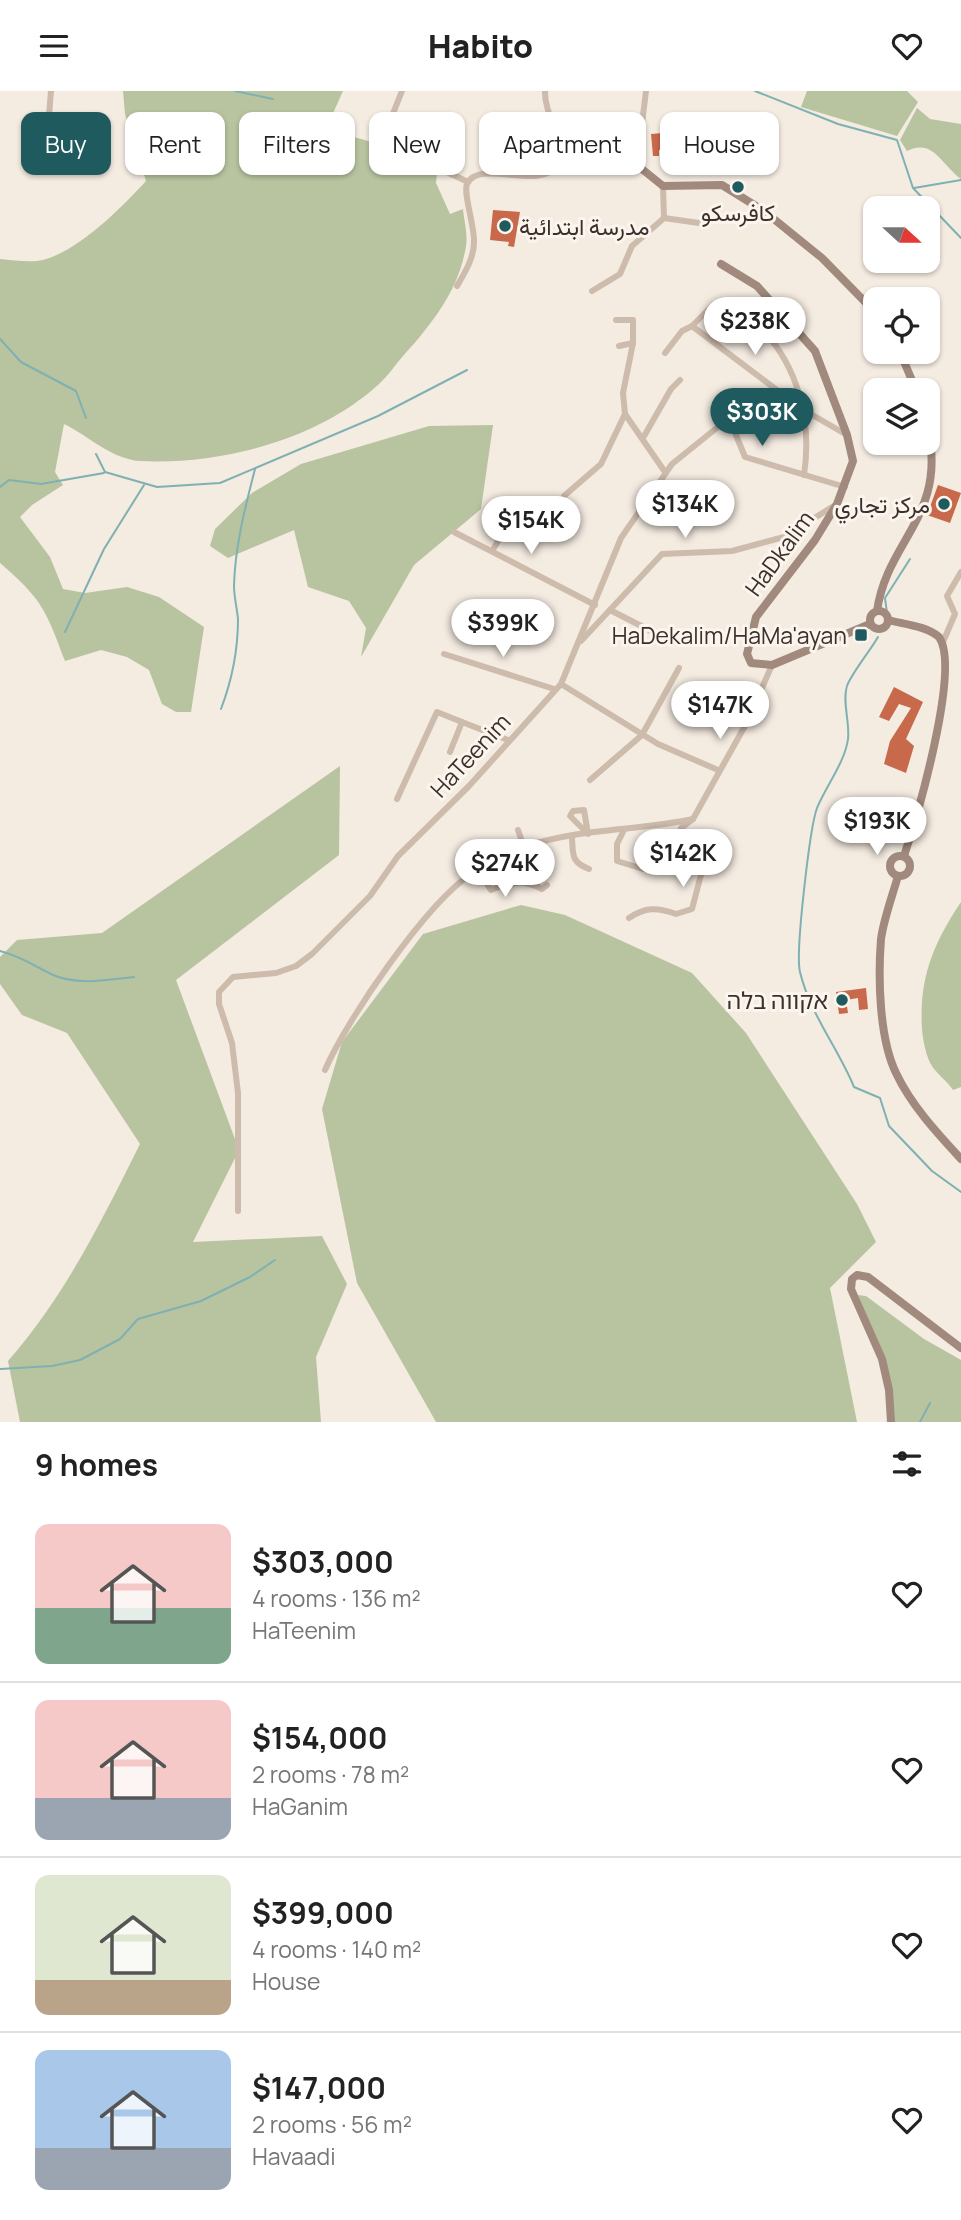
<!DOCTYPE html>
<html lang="en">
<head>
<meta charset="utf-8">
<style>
	body { margin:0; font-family:Manrope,Vazirmatn,"Noto Sans Hebrew",sans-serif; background:#f6f6f6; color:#222; height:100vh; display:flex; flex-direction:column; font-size:26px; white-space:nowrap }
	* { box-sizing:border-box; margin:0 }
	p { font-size:23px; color:#767676 }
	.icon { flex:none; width:38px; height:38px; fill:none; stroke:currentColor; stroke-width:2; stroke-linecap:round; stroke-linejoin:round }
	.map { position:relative; height:1331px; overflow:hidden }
	.sheet { display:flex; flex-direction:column; background:#fff; flex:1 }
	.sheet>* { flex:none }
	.banner { position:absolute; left:21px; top:21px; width:920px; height:63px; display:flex; gap:14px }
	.needle { width:46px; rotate:111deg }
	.buttons { position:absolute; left:863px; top:105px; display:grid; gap:14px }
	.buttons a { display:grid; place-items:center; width:77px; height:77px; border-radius:14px; background:#fff; box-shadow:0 2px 5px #0004; font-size:35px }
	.price { position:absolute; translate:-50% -60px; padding:0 16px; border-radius:24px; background:#fff; color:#222; font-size:23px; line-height:46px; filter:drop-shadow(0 2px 4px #0008) }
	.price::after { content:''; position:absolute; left:50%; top:42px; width:21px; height:16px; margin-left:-10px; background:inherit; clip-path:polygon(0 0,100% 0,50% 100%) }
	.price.on { background:#1f5a5e; color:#fff }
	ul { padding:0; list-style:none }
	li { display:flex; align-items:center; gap:21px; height:175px; padding:0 35px }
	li+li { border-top:2px solid #e0e0e0 }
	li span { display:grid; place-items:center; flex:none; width:196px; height:140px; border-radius:14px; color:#555 }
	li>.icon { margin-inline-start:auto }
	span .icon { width:84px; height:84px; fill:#fffc; stroke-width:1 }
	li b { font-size:30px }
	h2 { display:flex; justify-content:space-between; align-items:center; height:84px; padding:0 35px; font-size:30px }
	.pill { padding:0 24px; border-radius:14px; background:#fff; box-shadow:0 2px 5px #0004; font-size:24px; line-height:63px }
	.pill.on { background:#1f5a5e; color:#fff }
	header { display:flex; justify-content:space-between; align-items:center; height:91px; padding:0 35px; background:#fff; font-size:32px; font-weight:800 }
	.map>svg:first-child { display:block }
	.green { fill:#b8c4a0 }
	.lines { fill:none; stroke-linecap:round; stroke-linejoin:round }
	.stream { stroke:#7fb0b2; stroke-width:2 }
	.building { fill:#c8694b }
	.street { stroke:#cdbbac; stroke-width:6 }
	.secondary { stroke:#a18a7d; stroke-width:8 }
	.poi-dot { fill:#1f5a5e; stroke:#fbf5ee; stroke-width:2.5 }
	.labels { text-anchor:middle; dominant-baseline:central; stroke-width:6; stroke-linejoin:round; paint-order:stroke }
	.poi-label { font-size:23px; fill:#3b302b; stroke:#fbf5ee; text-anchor:end }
	.street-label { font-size:23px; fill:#3b302b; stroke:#fbf5ee }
</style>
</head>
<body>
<header><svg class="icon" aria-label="menu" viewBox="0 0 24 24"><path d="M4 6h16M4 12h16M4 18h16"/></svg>Habito<svg class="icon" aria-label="heart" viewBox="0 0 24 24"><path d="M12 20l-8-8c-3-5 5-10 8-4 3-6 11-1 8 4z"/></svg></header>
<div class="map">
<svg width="961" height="1331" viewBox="0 0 961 1331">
	<rect width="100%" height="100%" fill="#f4ebe1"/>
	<!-- green -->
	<g class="green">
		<path d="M 123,0 L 343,0 L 326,38 L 368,50 L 437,82 L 436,92 L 450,123 L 463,118 C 464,129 468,144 466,155 C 459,199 432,233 403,265 C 395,274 388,285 379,293 C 318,349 221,374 140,370 C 111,368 89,345 64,333 L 55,381 L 63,394 L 32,414 L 20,426 L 50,466 L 63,498 L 85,502 L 127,496 L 159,506 L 204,536 L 191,621 L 176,621 L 162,613 L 149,579 L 127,566 L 101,559 L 65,570 C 46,519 42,508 0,472 L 0,168 C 13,169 31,172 43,169 C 80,159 121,117 146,90 L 125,23 Z"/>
		<path d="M 807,0 L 907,0 L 918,11 L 897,45 L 801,16 Z"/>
		<path d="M 917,17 L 930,28 L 961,33 L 961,88 C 941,73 933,47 907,60 L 900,49 Z"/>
		<path d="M 493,334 L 481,418 L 414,474 L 361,566 L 366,537 L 349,510 L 308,496 L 294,439 L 228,467 L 210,455 L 215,438 L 252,402 L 301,373 L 429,335 Z"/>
		<path d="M 340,675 L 339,764 L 176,889 L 239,1059 L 193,1151 L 322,1145 L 347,1193 L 316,1266 L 321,1331 L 20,1331 L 8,1270 C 65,1205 102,1129 140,1053 L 67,942 L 22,924 L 0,893 L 0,866 L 17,849 L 102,842 Z"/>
		<path d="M 961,811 L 961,996 L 953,999 C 947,990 937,983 932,975 C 926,966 923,949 922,938 C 919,887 933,853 961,811 Z"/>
		<path d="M 521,814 L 565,824 L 692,882 L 746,942 L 857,1113 L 876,1151 L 830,1197 L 857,1331 L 436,1331 L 357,1192 L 322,1018 L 342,951 L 423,843 Z"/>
		<path d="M 858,1204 L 866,1205 L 924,1248 L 961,1269 L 961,1331 L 894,1331 L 889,1282 Z"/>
	</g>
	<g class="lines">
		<!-- stream -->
		<g class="stream">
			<path d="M 235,0 L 273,8"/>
			<path d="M 755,0 L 838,33 L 897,49 L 913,97 L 961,147"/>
			<path d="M 914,97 L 961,89"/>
			<path d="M 0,248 L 21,271 L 76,300 L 86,327"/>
			<path d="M 96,363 L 105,381 L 157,396 L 220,392 L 378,325 L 467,279"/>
			<path d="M 0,396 L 9,389 L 41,393 L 104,382"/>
			<path d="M 887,522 L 885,507 L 910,468"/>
			<path d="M 65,541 L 104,458 L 144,394"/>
			<path d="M 878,546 C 870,560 851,583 847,595 C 842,611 850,631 848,648 C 845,671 826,695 817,717 C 810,736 795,862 800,881 C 810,923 838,957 854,996 L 880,1007 L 889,1035 L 932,1080 L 961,1101"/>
			<path d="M 221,618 C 232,589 238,558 238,528 C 237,517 234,506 234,495 C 235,455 245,417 255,378"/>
			<path d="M 0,860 C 20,865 33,874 51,883 C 75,895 108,889 134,886"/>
			<path d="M 0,1278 L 52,1275 L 80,1269 L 120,1248 L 138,1228 L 201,1210 L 250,1186 L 275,1169"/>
			<path d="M 920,1331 L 930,1312"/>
		</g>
	</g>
	<!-- building -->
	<g class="building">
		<path d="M 674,41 L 676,57 L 659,59 L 659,65 L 653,65 L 651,43 Z"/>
		<path d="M 493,119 L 520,121 L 514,156 L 508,155 L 509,151 L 490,149 Z"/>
		<path d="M 938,394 L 961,402 L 950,432 L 927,424 Z"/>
		<path d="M 894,596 L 923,611 L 906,648 L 914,655 L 906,682 L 884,673 L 890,650 L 911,617 L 899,613 L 889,630 L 879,626 Z"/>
		<path d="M 866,897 L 868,918 L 859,919 L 858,907 L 846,909 L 848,922 L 839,923 L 836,901 Z"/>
	</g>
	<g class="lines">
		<!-- street -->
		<g class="street">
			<path d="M 402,0 L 392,25 L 393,37 L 444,72 L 451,83"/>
			<path d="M 555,40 C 569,43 576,33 589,35 L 637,74 L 646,0"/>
			<path d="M 375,47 L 468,91"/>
			<path d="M 47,49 L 51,0"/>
			<path d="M 664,127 L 706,133"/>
			<path d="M 457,195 C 465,181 474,167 474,151 C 475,137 463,102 467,93 C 479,67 539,100 557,75 C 571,56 544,27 545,0"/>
			<path d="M 592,200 L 620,183 L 632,155 L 664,127 L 663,95"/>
			<path d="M 616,229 L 633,229 L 633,252"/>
			<path d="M 619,255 L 633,252 L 623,302 L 625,323 L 665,381"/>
			<path d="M 665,262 L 682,240 L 692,235"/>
			<path d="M 643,347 L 671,298 L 680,289"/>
			<path d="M 804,384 C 812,331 799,276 761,237 C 755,230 745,219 736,216 C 730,214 721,214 714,213 L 692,235 L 802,318 L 847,344"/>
			<path d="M 564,405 L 601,373 L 625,323"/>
			<path d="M 454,441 L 595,514"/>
			<path d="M 492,460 L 518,418"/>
			<path d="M 610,519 L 653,541"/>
			<path d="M 581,550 L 662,463 L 732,460 L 784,446 L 837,413"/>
			<path d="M 943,551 L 955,523 L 947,505 L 961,481"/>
			<path d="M 444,563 L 554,598"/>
			<path d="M 561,593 L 658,653 L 718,679"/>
			<path d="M 450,661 L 462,631 L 508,649"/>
			<path d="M 590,689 L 642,644 L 679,577"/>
			<path d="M 397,708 L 437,621 L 462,631"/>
			<path d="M 584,719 L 588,743 L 570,725 L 573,720 Z"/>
			<path d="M 518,739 L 524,756"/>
			<path d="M 624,739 L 617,753 L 617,770 L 643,778"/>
			<path d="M 572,746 C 573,764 571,771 589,778"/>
			<path d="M 478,779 L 491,799 C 511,791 523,788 542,798 L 547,794"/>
			<path d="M 629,827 C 645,816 657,816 676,823 L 692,818 L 702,780 L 678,757 L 681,737 L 693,728 L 746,633 L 772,574"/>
			<path d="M 325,979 C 347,928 426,813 471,783 C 486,773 507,762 524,756 C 577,737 638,740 693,728"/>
			<path d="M 238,1120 L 238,1002 L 232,952 L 219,913 L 219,901 L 233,886 L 276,882 L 296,875 L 312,863 L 370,805 L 398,765 L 469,695 L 561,593 L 621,447 L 672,373 L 729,327 L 745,366 L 845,396"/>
		</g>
		<!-- secondary -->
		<g class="secondary">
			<path d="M 637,74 L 663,95 L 722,94 L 764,120 L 822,167 L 875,221"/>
			<path d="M 721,173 L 757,195 L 815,260 L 847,344 L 853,370 L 837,413 L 815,449 L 756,526 L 747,563 L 751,572 L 772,574 L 870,533"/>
			<path d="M 900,261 L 916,299"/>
			<path d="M 877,520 C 887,449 947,425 928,338"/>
			<circle cx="879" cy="529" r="9"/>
			<path d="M 888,529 C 903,533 927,535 939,546 C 961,577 917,726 904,765"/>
			<circle cx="900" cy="775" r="10"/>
			<path d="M 898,785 C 892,806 884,827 881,848 C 878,886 879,947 896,982 C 911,1014 937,1042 961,1068"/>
			<path d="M 891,1331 L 889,1299 L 882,1268 L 851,1198 L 852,1188 L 857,1184 L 868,1186 L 961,1257"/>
		</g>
	</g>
	<!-- markers -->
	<g class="poi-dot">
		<circle cx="738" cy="96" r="7"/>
		<circle cx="505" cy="135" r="7"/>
		<circle cx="944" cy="413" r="7"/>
		<rect x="854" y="537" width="14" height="14" rx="3.5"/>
		<circle cx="842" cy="909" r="7"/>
	</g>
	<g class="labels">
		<!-- poi labels -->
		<g class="poi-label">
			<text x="738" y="121" text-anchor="middle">كافرسكو</text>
			<text x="519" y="135" text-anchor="start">مدرسة ابتدائية</text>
			<text x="930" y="413">مركز تجاري</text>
			<text x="847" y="544">HaDekalim/HaMa'ayan</text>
			<text x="828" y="909">אקווה בלה</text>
		</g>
		<!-- street labels -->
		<g class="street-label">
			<text transform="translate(779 462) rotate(-54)">HaDkalim</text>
			<text transform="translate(470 664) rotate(-47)">HaTeenim</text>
		</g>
	</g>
</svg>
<div class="buttons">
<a><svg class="needle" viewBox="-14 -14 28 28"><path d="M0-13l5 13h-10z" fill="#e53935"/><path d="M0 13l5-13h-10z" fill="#767676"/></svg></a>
<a><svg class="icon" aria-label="locate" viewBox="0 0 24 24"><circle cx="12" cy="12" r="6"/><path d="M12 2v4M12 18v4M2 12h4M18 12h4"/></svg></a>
<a><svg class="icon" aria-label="layers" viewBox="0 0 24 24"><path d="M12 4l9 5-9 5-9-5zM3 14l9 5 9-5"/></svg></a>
</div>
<b class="price" style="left:755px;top:266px">$238K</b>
<b class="price on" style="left:762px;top:357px">$303K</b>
<b class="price" style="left:685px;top:449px">$134K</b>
<b class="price" style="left:531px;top:465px">$154K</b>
<b class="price" style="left:503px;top:568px">$399K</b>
<b class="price" style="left:720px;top:650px">$147K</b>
<b class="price" style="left:877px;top:766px">$193K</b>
<b class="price" style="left:683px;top:798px">$142K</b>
<b class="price" style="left:505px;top:808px">$274K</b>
<div class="banner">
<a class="pill on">Buy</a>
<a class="pill">Rent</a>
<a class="pill">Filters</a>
<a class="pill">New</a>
<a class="pill">Apartment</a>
<a class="pill">House</a>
</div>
</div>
<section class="sheet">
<h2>9 homes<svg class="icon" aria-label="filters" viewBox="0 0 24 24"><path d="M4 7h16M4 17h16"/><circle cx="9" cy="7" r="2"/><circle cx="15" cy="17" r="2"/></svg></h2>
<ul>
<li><span style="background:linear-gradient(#f6c9c9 60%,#7fa58c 0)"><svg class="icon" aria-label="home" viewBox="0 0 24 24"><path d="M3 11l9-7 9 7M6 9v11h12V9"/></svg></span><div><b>$303,000</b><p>4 rooms · 136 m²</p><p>HaTeenim</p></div><svg class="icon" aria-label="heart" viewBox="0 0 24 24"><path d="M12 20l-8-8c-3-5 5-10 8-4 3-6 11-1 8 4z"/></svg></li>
<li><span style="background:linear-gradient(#f6c9c9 70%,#9aa5b1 0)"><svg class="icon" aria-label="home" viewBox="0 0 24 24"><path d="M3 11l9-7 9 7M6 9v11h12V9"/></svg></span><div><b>$154,000</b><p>2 rooms · 78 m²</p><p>HaGanim</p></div><svg class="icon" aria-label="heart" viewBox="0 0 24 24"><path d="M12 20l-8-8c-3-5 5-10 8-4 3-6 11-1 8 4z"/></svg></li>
<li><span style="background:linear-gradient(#dfe7d0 75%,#b9a48a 0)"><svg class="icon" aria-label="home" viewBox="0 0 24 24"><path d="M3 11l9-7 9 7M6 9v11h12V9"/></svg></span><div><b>$399,000</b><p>4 rooms · 140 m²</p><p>House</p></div><svg class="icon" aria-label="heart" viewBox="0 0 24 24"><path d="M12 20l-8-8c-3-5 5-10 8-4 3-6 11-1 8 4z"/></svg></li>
<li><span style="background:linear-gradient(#a9c7e8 70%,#9aa5b1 0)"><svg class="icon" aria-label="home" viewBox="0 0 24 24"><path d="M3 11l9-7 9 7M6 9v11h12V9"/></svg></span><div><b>$147,000</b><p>2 rooms · 56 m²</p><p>Havaadi</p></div><svg class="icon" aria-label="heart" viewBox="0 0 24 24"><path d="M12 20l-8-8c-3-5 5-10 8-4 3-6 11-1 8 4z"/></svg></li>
</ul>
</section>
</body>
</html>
